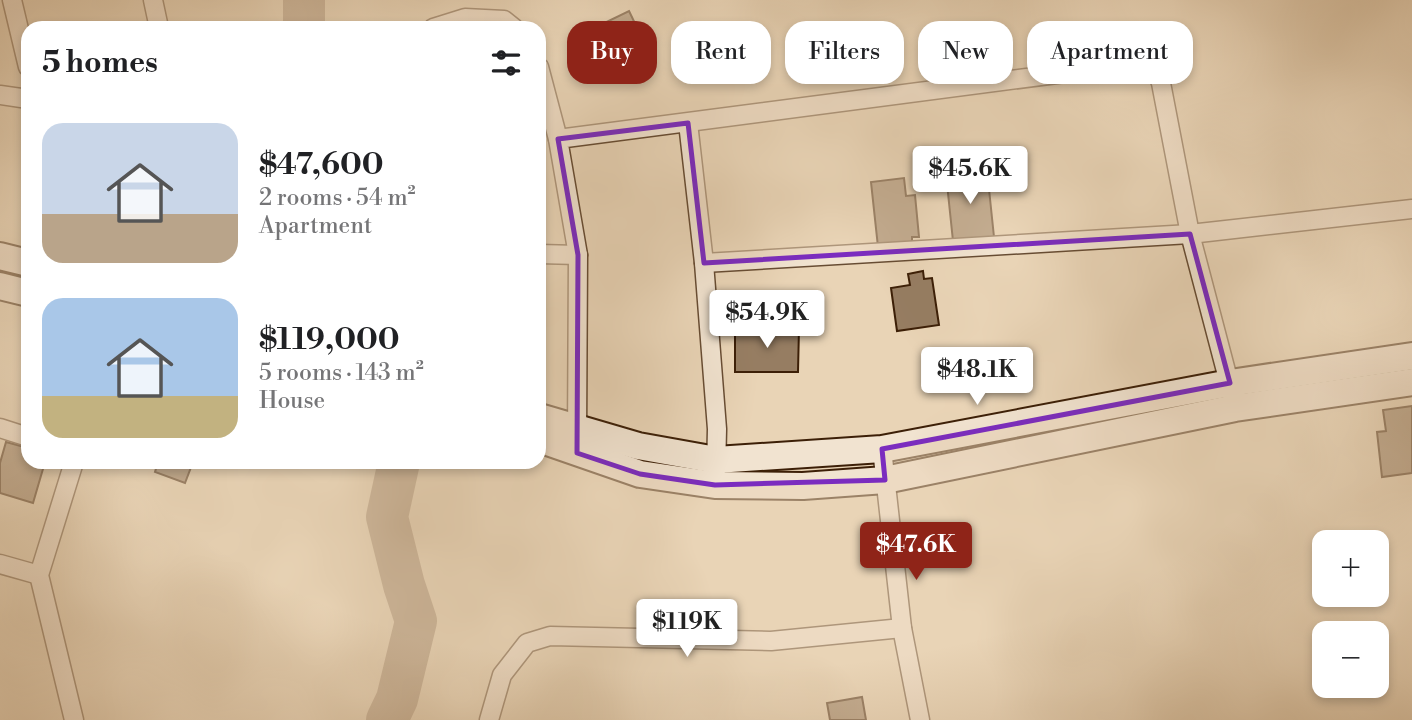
<!DOCTYPE html>
<html lang="en">
<head>
<meta charset="utf-8">
<style>
	body { margin:0; font-family:"Libre Bodoni",serif; background:#f6f6f6; color:#202124; height:100vh; display:flex; flex-direction:column; font-size:26px; white-space:nowrap }
	* { box-sizing:border-box; margin:0 }
	p { font-size:23px; color:#757577 }
	.icon { flex:none; width:38px; height:38px; fill:none; stroke:currentColor; stroke-width:2; stroke-linecap:round; stroke-linejoin:round }
	.map { position:relative; flex:1; overflow:hidden }
	.details { position:absolute; left:21px; top:21px; width:525px; height:448px; display:flex; flex-direction:column; background:#fff; border-radius:21px; box-shadow:0 4px 10px #0003 }
	.details>* { flex:none }
	.hud { position:absolute; left:567px; top:21px; width:665px; height:63px; display:flex; gap:14px }
	.controls { position:absolute; left:1312px; top:530px; display:grid; gap:14px }
	.controls a { display:grid; place-items:center; width:77px; height:77px; border-radius:14px; background:#fff; box-shadow:0 4px 10px #0003; font-size:35px }
	.price { position:absolute; translate:-50% -60px; padding:0 16px; border-radius:7px; background:#fff; color:#222; font-size:23px; line-height:46px; filter:drop-shadow(0 2px 4px #0008) }
	.price::after { content:''; position:absolute; left:50%; top:42px; width:21px; height:16px; margin-left:-10px; background:inherit; clip-path:polygon(0 0,100% 0,50% 100%) }
	.price.on { background:#8f2418; color:#fff }
	ul { padding:0; list-style:none }
	li { display:flex; align-items:center; gap:21px; height:175px; padding:0 21px }
	li span { display:grid; place-items:center; flex:none; width:196px; height:140px; border-radius:21px; color:#555 }
	li>.icon { margin-inline-start:auto }
	span .icon { width:84px; height:84px; fill:#fffc; stroke-width:1 }
	li b { font-size:30px }
	h2 { display:flex; justify-content:space-between; align-items:center; height:84px; padding:0 21px; font-size:30px }
	.chip { padding:0 24px; border-radius:21px; background:#fff; box-shadow:0 4px 10px #0003; font-size:24px; line-height:63px }
	.chip.on { background:#8f2418; color:#fff }
	.map>svg:first-child { display:block }
	.lines { fill:none; stroke-linecap:round; stroke-linejoin:round }
	.river { stroke:#ae967a; stroke-width:42 }
	.building { fill:#967d62; stroke:#3c1f07; stroke-width:2 }
	.street-casing { stroke:#674c33; stroke-width:21 }
	.secondary-casing { stroke:#3c1f07; stroke-width:30 }
	.street { stroke:#f1e3d0; stroke-width:18 }
	.secondary { stroke:#f1e3d0; stroke-width:26 }
	.marked { fill:none; stroke:#7b2cbf; stroke-width:5; stroke-linejoin:round }
</style>
</head>
<body>
<div class="map">
<svg width="1412" height="720" viewBox="0 0 1412 720">
	<rect width="100%" height="100%" fill="#e9d4b6"/>
	<filter id="stains"><feTurbulence type="fractalNoise" baseFrequency=".00286" numOctaves="4"/><feColorMatrix values="0 0 0 0 .2 0 0 0 0 .09 0 0 0 0 .02 0 0 0 .5 -.17"/></filter>
	<radialGradient id="worn" r=".72"><stop offset=".6" stop-color="#630" stop-opacity="0"/><stop offset="1" stop-color="#630" stop-opacity=".3"/></radialGradient>
	<g class="lines">
		<!-- river -->
		<g class="river">
			<path d="M 304,28 L 304,0"/>
			<path d="M 387,720 L 397,699 L 416,621 L 404,585 L 387,517 L 399,462"/>
		</g>
	</g>
	<!-- building -->
	<g class="building">
		<path d="M 629,11 L 643,40 L 606,58 L 602,51 L 594,55 L 588,40 L 596,37 L 592,29 Z"/>
		<path d="M 889,30 L 894,76 L 876,79 L 875,71 L 856,74 L 849,37 Z"/>
		<path d="M 987,170 L 994,237 L 953,241 L 946,174 Z"/>
		<path d="M 904,178 L 906,196 L 915,195 L 919,237 L 912,237 L 912,243 L 878,247 L 871,182 Z"/>
		<path d="M 923,271 L 924,279 L 932,278 L 939,325 L 897,331 L 891,288 L 910,285 L 908,274 Z"/>
		<path d="M 735,328 L 799,328 L 798,372 L 735,372 Z"/>
		<path d="M 1412,406 L 1412,473 L 1382,477 L 1377,432 L 1386,431 L 1383,410 Z"/>
		<path d="M 6,442 L 28,448 L 28,462 L 45,462 L 33,503 L 0,493 L 0,463 Z"/>
		<path d="M 158,462 L 193,462 L 185,483 L 155,472 Z"/>
		<path d="M 862,697 L 866,720 L 830,720 L 827,703 Z"/>
	</g>
	<g class="lines">
		<!-- street casing -->
		<g class="street-casing">
			<g id="street">
				<path d="M 12,0 L 28,67"/>
				<path d="M 153,0 L 159,28"/>
				<path d="M 433,28 L 465,18 L 504,20 L 514,28"/>
				<path d="M 539,67 L 558,139"/>
				<path d="M 0,95 L 28,99"/>
				<path d="M 688,123 L 704,263 L 717,429 L 716,471"/>
				<path d="M 539,254 L 578,255"/>
				<path d="M 704,263 L 1190,234 L 1412,209"/>
				<path d="M 0,428 L 28,437"/>
				<path d="M 577,439 L 578,255 L 558,139 L 1141,63 L 1156,70 L 1161,83 L 1190,234 L 1232,394"/>
				<path d="M 882,449 L 902,628 L 920,720"/>
				<path d="M 0,564 L 39,575"/>
				<path d="M 74,720 L 39,575 L 74,462"/>
				<path d="M 489,720 L 502,675 L 527,643 L 550,636 L 771,641 L 902,628"/>
			</g>
		</g>
		<!-- secondary casing -->
		<g class="secondary-casing">
			<g id="secondary">
				<path d="M 0,256 L 28,263"/>
				<path d="M 0,286 L 28,293"/>
				<path d="M 539,417 L 638,446 L 716,460 L 882,449 L 1230,383 L 1412,356"/>
				<path d="M 539,439 L 640,474 L 715,485 L 803,486 L 885,480 L 1235,408 L 1412,382"/>
			</g>
		</g>
		<!-- street -->
		<use href="#street" class="street"/>
		<!-- secondary -->
		<use href="#secondary" class="secondary"/>
	</g>
	<!-- marked area -->
	<path d="M0 0H1412V720H0ZM 688,123 L 704,263 L 1190,234 L 1230,383 L 882,449 L 885,480 L 715,485 L 640,474 L 577,453 L 578,255 L 558,139 Z" fill="#e9d4b6" fill-opacity=".55" fill-rule="evenodd"/>
	<path class="marked" d="M 688,123 L 704,263 L 1190,234 L 1230,383 L 882,449 L 885,480 L 715,485 L 640,474 L 577,453 L 578,255 L 558,139 Z"/>
	<rect width="100%" height="100%" filter="url(#stains)"/>
	<rect width="100%" height="100%" fill="url(#worn)"/>
</svg>
<div class="controls">
<a>+</a>
<a>−</a>
</div>
<b class="price" style="left:970px;top:206px">$45.6K</b>
<b class="price" style="left:767px;top:350px">$54.9K</b>
<b class="price" style="left:977px;top:407px">$48.1K</b>
<b class="price on" style="left:916px;top:582px">$47.6K</b>
<b class="price" style="left:687px;top:659px">$119K</b>
<div class="hud">
<a class="chip on">Buy</a>
<a class="chip">Rent</a>
<a class="chip">Filters</a>
<a class="chip">New</a>
<a class="chip">Apartment</a>
</div>
<section class="details">
<h2>5 homes<svg class="icon" aria-label="filters" viewBox="0 0 24 24"><path d="M4 7h16M4 17h16"/><circle cx="9" cy="7" r="2"/><circle cx="15" cy="17" r="2"/></svg></h2>
<ul>
<li><span style="background:linear-gradient(#c9d6e8 65%,#b9a48a 0)"><svg class="icon" aria-label="home" viewBox="0 0 24 24"><path d="M3 11l9-7 9 7M6 9v11h12V9"/></svg></span><div><b>$47,600</b><p>2 rooms · 54 m²</p><p>Apartment</p></div></li>
<li><span style="background:linear-gradient(#a9c7e8 70%,#c2b280 0)"><svg class="icon" aria-label="home" viewBox="0 0 24 24"><path d="M3 11l9-7 9 7M6 9v11h12V9"/></svg></span><div><b>$119,000</b><p>5 rooms · 143 m²</p><p>House</p></div></li>
</ul>
</section>
</div>
</body>
</html>
